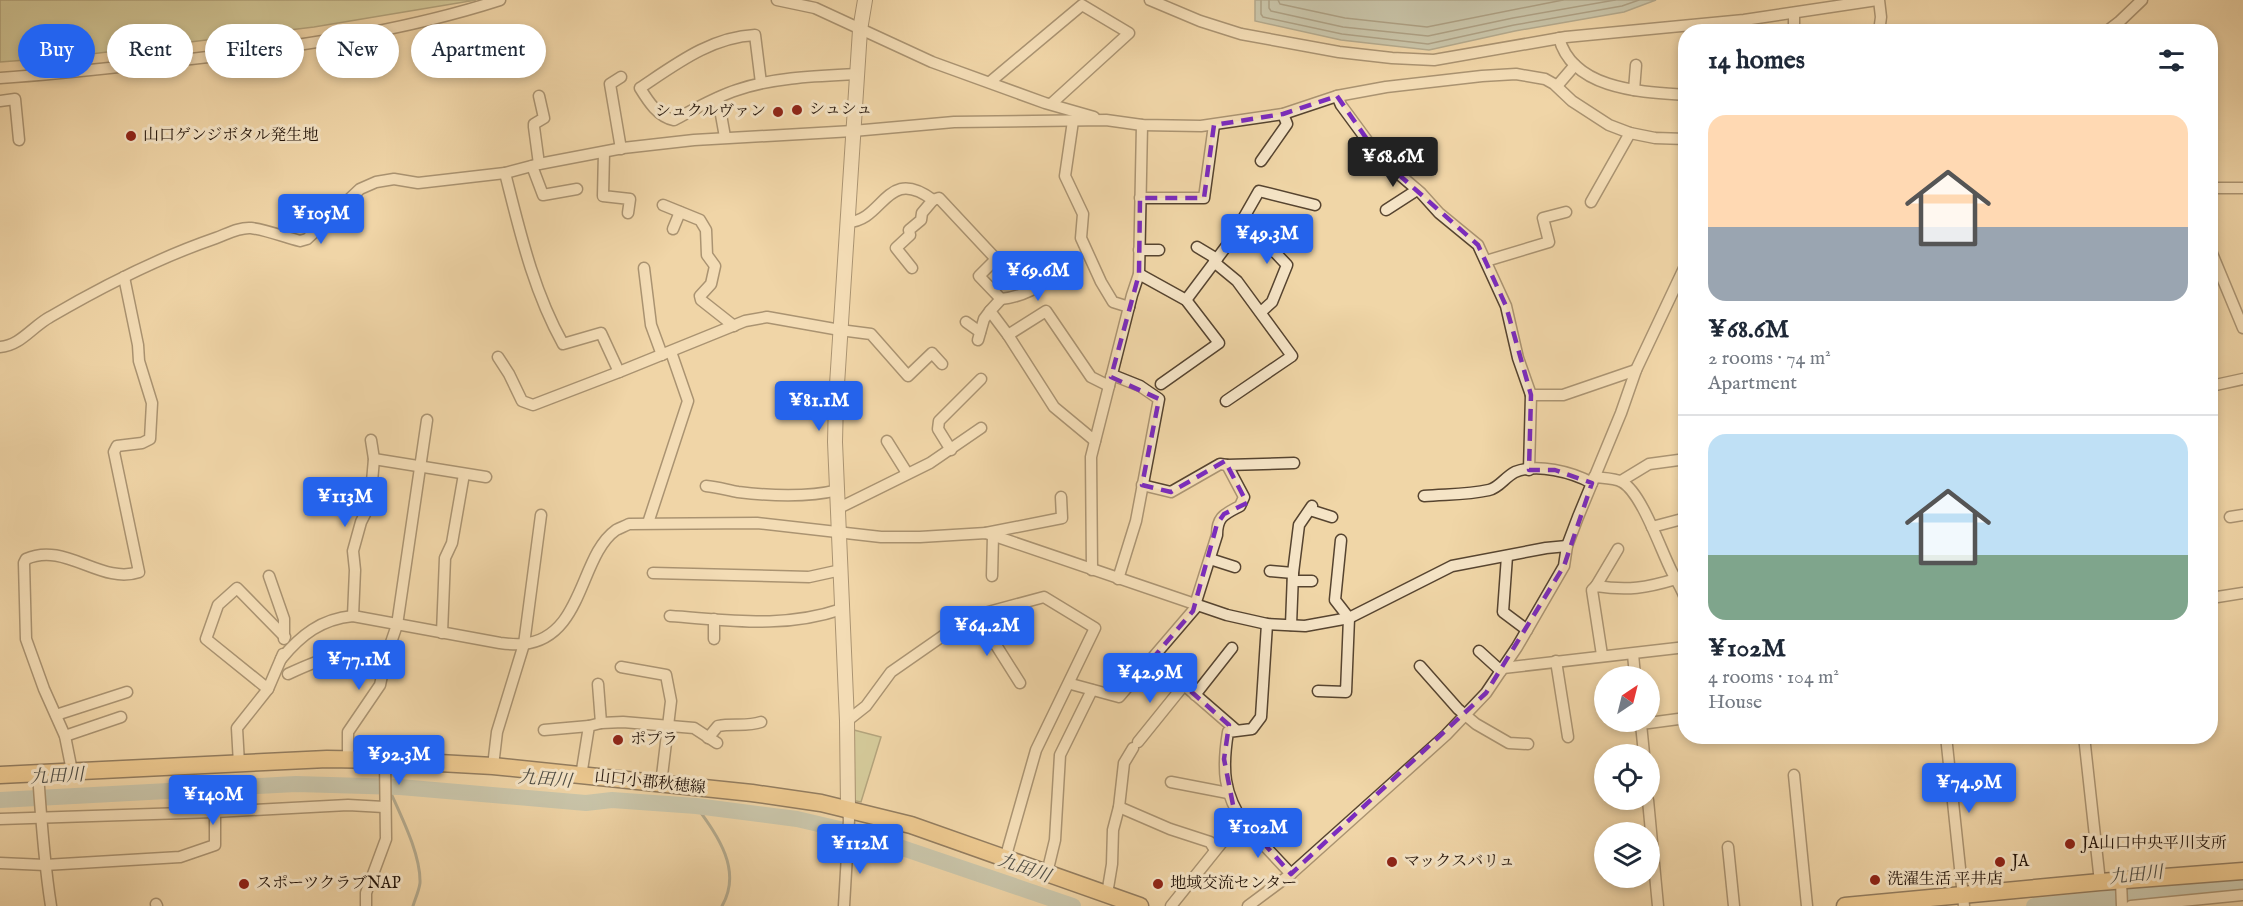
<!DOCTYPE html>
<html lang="en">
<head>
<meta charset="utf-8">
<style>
	body { margin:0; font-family:"IM FELL English","Noto Serif JP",serif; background:#f2f2f3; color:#1f2937; height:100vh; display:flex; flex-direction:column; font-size:22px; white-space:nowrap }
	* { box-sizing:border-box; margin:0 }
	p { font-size:20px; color:#747a83 }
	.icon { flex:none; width:33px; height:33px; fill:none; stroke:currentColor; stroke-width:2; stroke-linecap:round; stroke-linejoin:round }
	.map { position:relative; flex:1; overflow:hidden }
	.side { position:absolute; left:1678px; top:24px; width:540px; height:720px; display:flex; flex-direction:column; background:#fff; border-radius:24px; box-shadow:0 3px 9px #0003 }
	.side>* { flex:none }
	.guide { position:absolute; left:18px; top:24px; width:570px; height:54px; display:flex; gap:12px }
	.needle { width:39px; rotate:35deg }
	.controls { position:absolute; left:1594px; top:666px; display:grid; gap:12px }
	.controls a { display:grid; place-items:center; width:66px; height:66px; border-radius:50%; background:#fff; box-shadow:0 3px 9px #0003; font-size:30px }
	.price { position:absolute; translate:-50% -51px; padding:0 14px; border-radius:6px; background:#2563eb; color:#fff; font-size:20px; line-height:39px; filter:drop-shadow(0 2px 3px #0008) }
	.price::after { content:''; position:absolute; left:50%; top:36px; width:18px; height:14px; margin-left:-9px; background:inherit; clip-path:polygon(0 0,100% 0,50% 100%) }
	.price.selected { background:#222; color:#fff }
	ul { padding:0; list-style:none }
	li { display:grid; align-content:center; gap:12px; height:318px; padding:0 30px }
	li+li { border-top:2px solid #e0e1e3 }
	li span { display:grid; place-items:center; height:186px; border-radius:18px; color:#555 }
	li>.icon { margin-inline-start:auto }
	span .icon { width:108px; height:108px; fill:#fffc; stroke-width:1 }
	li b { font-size:26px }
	h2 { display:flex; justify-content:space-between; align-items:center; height:72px; padding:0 30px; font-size:26px }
	.tag { padding:0 21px; border-radius:27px; background:#fff; box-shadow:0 3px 9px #0003; font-size:21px; line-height:54px }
	.tag.selected { background:#2563eb; color:#fff }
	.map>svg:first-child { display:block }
	.green { fill:#b4bf8c; stroke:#6b694a; stroke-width:1.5 }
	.water { fill:#9eb7b2; stroke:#6c756e; stroke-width:1.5 }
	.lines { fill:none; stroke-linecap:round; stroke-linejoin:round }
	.shore { stroke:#60655e; stroke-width:1.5 }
	.stream { stroke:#6c756e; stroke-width:3 }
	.river { stroke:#9eb7b2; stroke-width:16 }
	.minor-casing { stroke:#564430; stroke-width:13 }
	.tertiary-casing { stroke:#564430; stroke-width:16 }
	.primary-casing { stroke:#221309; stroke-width:19 }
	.minor { stroke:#f5e4c6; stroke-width:10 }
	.tertiary { stroke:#f5e4c6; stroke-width:14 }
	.primary { stroke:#e8bb74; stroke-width:16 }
	.marked { fill:none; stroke:#7b2cbf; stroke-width:4.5; stroke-dasharray:12 8; stroke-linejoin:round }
	.poi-dot { fill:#8f2418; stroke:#f5e4c6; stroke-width:2 }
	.labels { text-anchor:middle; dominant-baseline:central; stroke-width:6; stroke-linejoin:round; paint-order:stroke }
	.poi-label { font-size:16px; fill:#221309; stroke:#f5e4c6; text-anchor:start }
	.street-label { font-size:16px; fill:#221309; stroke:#f5e4c6 }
	.water-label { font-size:18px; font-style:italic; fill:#4d4c44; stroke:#f5e4c6 }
</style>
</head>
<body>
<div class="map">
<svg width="2243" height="906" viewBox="0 0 2243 906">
	<rect width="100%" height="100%" fill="#f0d6a7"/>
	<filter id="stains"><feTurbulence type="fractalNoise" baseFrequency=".00333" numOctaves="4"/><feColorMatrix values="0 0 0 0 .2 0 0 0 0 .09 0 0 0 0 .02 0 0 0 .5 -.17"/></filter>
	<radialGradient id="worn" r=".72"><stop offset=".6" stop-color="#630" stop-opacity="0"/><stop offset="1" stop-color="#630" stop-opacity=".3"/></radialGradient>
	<!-- green -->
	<g class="green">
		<path d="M 0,0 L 476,0 L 314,27 L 66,57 L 0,62 Z"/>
		<path d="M 854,730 L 881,737 L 861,802 L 851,800 Z"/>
	</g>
	<!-- water -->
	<path class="water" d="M 1255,0 L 1656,0 L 1624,12 L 1515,31 L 1429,50 L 1341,40 L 1255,21 Z"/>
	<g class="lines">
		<!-- shore -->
		<g class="shore">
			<path d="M 1261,0 L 1261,14 L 1263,17 L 1342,34 L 1428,44 L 1514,25 L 1622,6 L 1639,0"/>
			<path d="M 1269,0 L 1269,8 L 1271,11 L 1343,27 L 1428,36 L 1513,18 L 1615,0"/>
			<path d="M 1278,0 L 1280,4 L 1345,18 L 1427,27 L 1563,0"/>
		</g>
		<!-- stream -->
		<g class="stream">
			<path d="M 390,791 C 401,816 421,855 420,883 C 419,891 415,899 413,906"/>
			<path d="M 696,806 C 717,835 743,870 722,906"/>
			<path d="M 2092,900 L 2093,906"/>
		</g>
		<!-- river -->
		<g class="river">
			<path d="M 0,800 L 296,784 L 400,787 L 586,803 L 612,800 L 696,806 L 797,819 L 861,834 L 1073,906"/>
			<path d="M 2034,906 L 2243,886"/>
		</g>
		<!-- minor casing -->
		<g class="minor-casing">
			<g id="minor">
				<path d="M 777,0 L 815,8 L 932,62 L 1045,103 L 1094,117"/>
				<path d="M 1150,0 L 1200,21 L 1241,34 L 1339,52 L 1392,58 L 1434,60 L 1566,37 L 1744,20 L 1877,0"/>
				<path d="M 1794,14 L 1794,32"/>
				<path d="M 1879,32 L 1881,17 L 1879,0"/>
				<path d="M 2106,32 L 2119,22 L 2142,0"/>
				<path d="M 1559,38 C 1573,90 1642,92 1686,95"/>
				<path d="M 0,78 C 64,74 127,66 191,59 C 293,47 401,32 500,0"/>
				<path d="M 990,82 L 1082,5 L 1129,33 L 1051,104"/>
				<path d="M 761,83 L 755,35 C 711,37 676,64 640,88 C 648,101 658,117 674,120 C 695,109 715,97 737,90 C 775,77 817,76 857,74"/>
				<path d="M 1557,86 L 1575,65"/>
				<path d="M 1634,90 L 1636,65"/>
				<path d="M 1337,96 L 1341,105 L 1380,158 L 1421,193 L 1439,213 L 1478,245 L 1506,306 L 1518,358 L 1531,395 L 1563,395 L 1636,370"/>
				<path d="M 718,98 L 725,137"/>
				<path d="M 0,101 L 15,99 L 19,140"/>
				<path d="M 1073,121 L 1065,176 L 1083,214 L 1081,238 L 1101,282 L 1113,302 L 1129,307"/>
				<path d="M 621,149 L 610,84 L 621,77"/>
				<path d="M 604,152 L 603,196 L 630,199 L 628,213"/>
				<path d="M 1261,161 L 1287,124 L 1283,114"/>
				<path d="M 539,164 L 534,127 L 534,124 L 544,118 L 539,96"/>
				<path d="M 532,166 L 543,195 L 577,189"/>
				<path d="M 505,173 C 520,232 533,290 563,344 L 601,333 L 619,372 L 745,321 L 767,317 L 840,330 L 871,334 L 908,376 L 932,353 L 942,364"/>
				<path d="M 2211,188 L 2243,188"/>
				<path d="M 1140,198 L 1204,198 L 1214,125"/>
				<path d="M 933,200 L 939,198 L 996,259 L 979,276 L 1001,299 L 990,311 L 1008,335"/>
				<path d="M 1591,202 L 1630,133"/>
				<path d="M 663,205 L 700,220 L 706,230 L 707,255 L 715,266 L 711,284 L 700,296 L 701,300 L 734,326"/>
				<path d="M 1386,210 L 1417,190"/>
				<path d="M 848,222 C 884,221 886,165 933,200 L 922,213 L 921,220 L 909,230 L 910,235 L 896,248 L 912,268"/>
				<path d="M 1238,228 L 1268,245 L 1287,265 L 1272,302 L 1261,312"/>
				<path d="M 673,229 L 680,212"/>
				<path d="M 1197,247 L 1217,259"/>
				<path d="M 1139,250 L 1159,250"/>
				<path d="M 2211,251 L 2243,328"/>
				<path d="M 1486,261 L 1549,242 L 1543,218 L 1566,212"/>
				<path d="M 1214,262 L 1237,281 L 1292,356 L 1226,401"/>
				<path d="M 644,268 L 651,325 L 662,355"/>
				<path d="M 1139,274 L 1186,300 L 1219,343 L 1161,384"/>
				<path d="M 1001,299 C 1020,297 1043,288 1053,271"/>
				<path d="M 1186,300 L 1231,240 L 1259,191 L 1315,205"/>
				<path d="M 966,322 L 980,332"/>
				<path d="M 978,340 L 984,319 L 990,311"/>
				<path d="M 0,347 C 20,346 33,326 50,317 C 103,286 158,258 216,238 C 227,234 239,227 251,228 C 267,230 284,237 300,241 L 307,239 L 360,189 L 376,182 L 394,179 L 418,183 L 505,173 L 539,164 L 623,148 L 694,140 L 853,131 L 954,122 L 1106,120 L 1142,125 L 1201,126 L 1283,114 L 1337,96 L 1386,87 L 1482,76 L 1516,74 L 1545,79 L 1554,84 L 1572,101 L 1609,125 L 1630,133 L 1655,138 L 1686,139"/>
				<path d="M 498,357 L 509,374 L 522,401 L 533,405 L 619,372"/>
				<path d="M 1111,377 L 1115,376 L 1140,386 L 1159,399 L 1136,521 L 1118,579"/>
				<path d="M 2211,386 L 2243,379"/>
				<path d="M 887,441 L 907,473"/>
				<path d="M 1095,441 L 1054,407 L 1008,335 L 1046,311 L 1091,377 L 1109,386"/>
				<path d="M 951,450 L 938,429 L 939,421 L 981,379"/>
				<path d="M 374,459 L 486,477"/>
				<path d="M 1529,470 L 1531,395"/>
				<path d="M 1594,477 C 1602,478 1615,478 1622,482 C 1642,493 1661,551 1672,572 C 1677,582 1683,590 1686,601"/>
				<path d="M 1621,481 L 1649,464 L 1686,459"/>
				<path d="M 1142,485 L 1171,492 L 1220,464 L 1227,465"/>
				<path d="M 706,486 C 717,487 727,490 738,492 C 771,496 806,498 838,490"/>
				<path d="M 1424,496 C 1445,494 1467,495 1489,490 C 1499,488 1505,477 1515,472 C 1537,463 1572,472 1592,483"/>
				<path d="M 839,508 L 930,463 L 981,428"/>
				<path d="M 1310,510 L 1332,517"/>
				<path d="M 2230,517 L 2243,515"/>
				<path d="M 648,523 L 688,401 L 671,352"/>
				<path d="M 1652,527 L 1686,518"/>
				<path d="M 986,533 L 1062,518 L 1061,497"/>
				<path d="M 1507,556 L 1503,612 L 1527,630"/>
				<path d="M 1210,559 L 1235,567"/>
				<path d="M 1092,570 L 1091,457 L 1132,295 L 1139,274 L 1142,125"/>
				<path d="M 1270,571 L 1293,573"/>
				<path d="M 653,573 L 809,577 L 841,570"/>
				<path d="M 269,576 L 284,619 L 284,639"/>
				<path d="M 992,576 L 993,536"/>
				<path d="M 1293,581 L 1312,581"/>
				<path d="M 1596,586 L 1618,549"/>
				<path d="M 2211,598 L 2243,593"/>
				<path d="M 1195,605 L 1217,535 C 1217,516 1225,514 1240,506 L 1244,497 L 1227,465 L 1294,463"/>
				<path d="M 977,615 L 1020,683"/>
				<path d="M 353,616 L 355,570 L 353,551 L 361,522 L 370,504 L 374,459 L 371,440"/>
				<path d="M 670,616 C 730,620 783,629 842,609"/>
				<path d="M 1291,625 L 1293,573 L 1299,525 L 1312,506"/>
				<path d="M 442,633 L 445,558 L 452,543 L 464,474"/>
				<path d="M 714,639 L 714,619"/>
				<path d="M 1479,651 L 1501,671"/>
				<path d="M 1633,654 L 1635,676"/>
				<path d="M 1602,655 L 1592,590 L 1596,586 C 1628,591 1646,588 1676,579"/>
				<path d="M 1153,658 L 1236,730"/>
				<path d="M 281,659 C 301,635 321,619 353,616 L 500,643 C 508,644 516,645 523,644 C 584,638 579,556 616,530 C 620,528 625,526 629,524 L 757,523 L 881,537 L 920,537 L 986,533 L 1227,615 L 1267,624 L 1305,626 L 1349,618 L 1452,566 L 1546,548 L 1567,546"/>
				<path d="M 1556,661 L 1568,737"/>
				<path d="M 1420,666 L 1458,709 L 1476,724 L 1509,743 L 1528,744"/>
				<path d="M 621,667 L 666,675 L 671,701 L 661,784"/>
				<path d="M 1503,668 L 1686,647"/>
				<path d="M 288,674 C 329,655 341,651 386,657"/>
				<path d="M 598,684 L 601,723"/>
				<path d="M 1071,684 L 1119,697 L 1197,606"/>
				<path d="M 268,689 L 206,639 L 218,605 L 237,588 L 285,637"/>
				<path d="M 1318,691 L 1346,692 L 1349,618 L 1335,600 L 1341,540"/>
				<path d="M 1195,695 L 1232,648"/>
				<path d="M 56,715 L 127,692"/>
				<path d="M 847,721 L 866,706 L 891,672 L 970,617 L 1044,597 L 1095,628 L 1036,750 L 1005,859"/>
				<path d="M 544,730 L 589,726"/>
				<path d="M 65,736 L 121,717"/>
				<path d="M 1946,736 L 1964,906"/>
				<path d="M 2084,736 L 2100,882"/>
				<path d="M 708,738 L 718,726 C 733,723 747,727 761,722"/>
				<path d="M 1138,742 L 1184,685"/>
				<path d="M 1644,754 L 1641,724 L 1686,718"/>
				<path d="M 348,760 L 348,732 L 380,685 L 386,657 L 397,625 L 427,420"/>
				<path d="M 239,764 L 237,728 L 268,689 L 283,654"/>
				<path d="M 493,766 L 497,732 L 524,644 L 541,515"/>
				<path d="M 72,771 L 65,736 L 44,689 L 26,639 L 24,563 L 26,559 C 65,541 101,585 139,572 L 114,452 L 117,446 L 142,443 L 150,439 L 152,403 L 139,361 L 138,345 L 124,277"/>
				<path d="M 38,773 C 41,818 44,862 51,906"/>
				<path d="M 1794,775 L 1807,906"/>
				<path d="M 581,776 L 589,726 L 601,723 L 623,722 L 694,728 L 717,743"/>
				<path d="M 1171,782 L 1228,793"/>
				<path d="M 1648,800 L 1658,906"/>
				<path d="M 1119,807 L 1170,829 L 1210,842 L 1215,850"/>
				<path d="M 0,819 L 215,812 L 348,805 L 384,807"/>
				<path d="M 1245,825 L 1291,874"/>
				<path d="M 1728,847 L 1734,906"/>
				<path d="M 0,863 L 45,865 L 180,857 L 215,845 L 215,812"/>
				<path d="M 1047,873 L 1055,840 L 1060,755 L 1092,690"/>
				<path d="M 2121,881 L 2122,906"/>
				<path d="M 1107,894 L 1112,864 L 1113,830 L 1119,807 L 1124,763 L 1133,748"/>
				<path d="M 156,904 L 157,906"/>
				<path d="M 366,906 L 366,893 L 386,839 L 385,760"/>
				<path d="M 844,906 L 849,820 L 848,808"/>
				<path d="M 1171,906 L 1224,840 L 1245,825 C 1223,793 1222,769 1228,732 L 1252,729 L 1261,717 L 1267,624"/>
				<path d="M 1248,906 L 1291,874 L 1387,788 L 1446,735 L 1486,693 L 1517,647 L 1564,566 L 1567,546 L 1578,517 L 1621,413 L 1636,370 L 1686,264"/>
				<path d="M 2131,906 L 2243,895"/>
			</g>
		</g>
		<!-- tertiary casing -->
		<g class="tertiary-casing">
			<path id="tertiary" d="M 848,808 L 847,721 L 835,442 L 836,400 L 860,30 L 865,0"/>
		</g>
		<!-- primary casing -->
		<g class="primary-casing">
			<g id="primary">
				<path d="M 0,775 L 327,759 L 385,760 L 493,766 L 752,793 L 821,803 L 911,825 L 1140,906"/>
				<path d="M 1845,906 L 2100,882 L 2243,871"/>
			</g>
		</g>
		<!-- minor -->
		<use href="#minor" class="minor"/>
		<!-- tertiary -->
		<use href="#tertiary" class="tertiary"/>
		<!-- primary -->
		<use href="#primary" class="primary"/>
	</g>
	<!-- marked area -->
	<path d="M0 0H2243V906H0ZM 1337,96 L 1380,158 L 1478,245 L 1506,306 L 1531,395 L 1529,470 L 1555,470 L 1592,483 L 1564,566 L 1486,693 L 1291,874 L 1234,810 L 1224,759 L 1229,725 L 1153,658 L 1193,611 L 1217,524 L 1224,514 L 1247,503 L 1225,461 L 1171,492 L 1142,485 L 1159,399 L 1111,377 L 1139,274 L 1140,198 L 1204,198 L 1214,125 L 1283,114 Z" fill="#f0d6a7" fill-opacity=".55" fill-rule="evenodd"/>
	<path class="marked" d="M 1337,96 L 1380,158 L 1478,245 L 1506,306 L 1531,395 L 1529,470 L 1555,470 L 1592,483 L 1564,566 L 1486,693 L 1291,874 L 1234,810 L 1224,759 L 1229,725 L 1153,658 L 1193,611 L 1217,524 L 1224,514 L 1247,503 L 1225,461 L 1171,492 L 1142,485 L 1159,399 L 1111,377 L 1139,274 L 1140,198 L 1204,198 L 1214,125 L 1283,114 Z"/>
	<!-- markers -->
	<g class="poi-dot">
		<circle cx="797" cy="110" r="6"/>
		<circle cx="778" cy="112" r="6"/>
		<circle cx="131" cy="136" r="6"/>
		<circle cx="618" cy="740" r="6"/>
		<circle cx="2070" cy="844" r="6"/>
		<circle cx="1392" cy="862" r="6"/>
		<circle cx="2000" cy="862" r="6"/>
		<circle cx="1875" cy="880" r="6"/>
		<circle cx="244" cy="884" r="6"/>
		<circle cx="1158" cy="884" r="6"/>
	</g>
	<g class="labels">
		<!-- poi labels -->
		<g class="poi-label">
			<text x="809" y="110">シュシュ</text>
			<text x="766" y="112" text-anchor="end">シュクルヴァン</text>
			<text x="143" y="136">山口ゲンジボタル発生地</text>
			<text x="630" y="740">ポプラ</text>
			<text x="2082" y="844">JA山口中央平川支所</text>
			<text x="1404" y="862">マックスバリュ</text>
			<text x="2012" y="862">JA</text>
			<text x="1887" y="880">洗濯生活 平井店</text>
			<text x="256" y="884">スポーツクラブNAP</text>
			<text x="1170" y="884">地域交流センター</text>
		</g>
		<!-- street labels -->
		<g class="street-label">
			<text transform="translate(650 783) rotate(6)">山口小郡秋穂線</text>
		</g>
		<!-- water labels -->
		<g class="water-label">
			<text transform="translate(57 777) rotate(-3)">九田川</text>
			<text transform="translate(545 780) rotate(5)">九田川</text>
			<text transform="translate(1024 869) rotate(19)">九田川</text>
			<text transform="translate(2136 876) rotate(-6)">九田川</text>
		</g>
	</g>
	<rect width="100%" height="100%" filter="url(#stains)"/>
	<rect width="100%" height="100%" fill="url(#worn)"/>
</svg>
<div class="controls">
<a><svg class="needle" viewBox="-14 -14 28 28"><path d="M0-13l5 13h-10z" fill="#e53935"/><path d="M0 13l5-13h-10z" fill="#747a83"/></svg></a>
<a><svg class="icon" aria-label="locate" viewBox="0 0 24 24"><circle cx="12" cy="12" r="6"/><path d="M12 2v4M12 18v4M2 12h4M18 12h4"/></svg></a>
<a><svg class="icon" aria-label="layers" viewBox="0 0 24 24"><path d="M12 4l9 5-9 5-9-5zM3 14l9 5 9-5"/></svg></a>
</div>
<b class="price selected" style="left:1393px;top:188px">¥68.6M</b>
<b class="price" style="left:321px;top:245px">¥105M</b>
<b class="price" style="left:1267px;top:265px">¥49.3M</b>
<b class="price" style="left:1038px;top:302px">¥69.6M</b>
<b class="price" style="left:819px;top:432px">¥81.1M</b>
<b class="price" style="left:345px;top:528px">¥113M</b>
<b class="price" style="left:987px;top:657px">¥64.2M</b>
<b class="price" style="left:359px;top:691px">¥77.1M</b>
<b class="price" style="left:1150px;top:704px">¥42.9M</b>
<b class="price" style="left:399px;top:786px">¥92.3M</b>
<b class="price" style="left:1969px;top:814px">¥74.9M</b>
<b class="price" style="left:213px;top:826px">¥140M</b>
<b class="price" style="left:1258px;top:859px">¥102M</b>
<b class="price" style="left:860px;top:875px">¥112M</b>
<div class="guide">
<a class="tag selected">Buy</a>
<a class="tag">Rent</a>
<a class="tag">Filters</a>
<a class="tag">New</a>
<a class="tag">Apartment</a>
</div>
<section class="side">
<h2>14 homes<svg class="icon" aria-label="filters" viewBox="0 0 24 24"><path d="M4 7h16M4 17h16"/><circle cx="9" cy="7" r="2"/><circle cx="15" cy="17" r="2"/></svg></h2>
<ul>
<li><span style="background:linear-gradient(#ffd9b3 60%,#9aa5b1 0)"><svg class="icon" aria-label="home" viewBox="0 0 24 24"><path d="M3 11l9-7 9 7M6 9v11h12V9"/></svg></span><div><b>¥68.6M</b><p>2 rooms · 74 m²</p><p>Apartment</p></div></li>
<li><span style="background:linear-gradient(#bfe0f5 65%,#7fa58c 0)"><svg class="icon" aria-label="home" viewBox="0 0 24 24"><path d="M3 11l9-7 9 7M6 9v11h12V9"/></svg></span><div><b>¥102M</b><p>4 rooms · 104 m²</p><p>House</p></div></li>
</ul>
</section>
</div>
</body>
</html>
